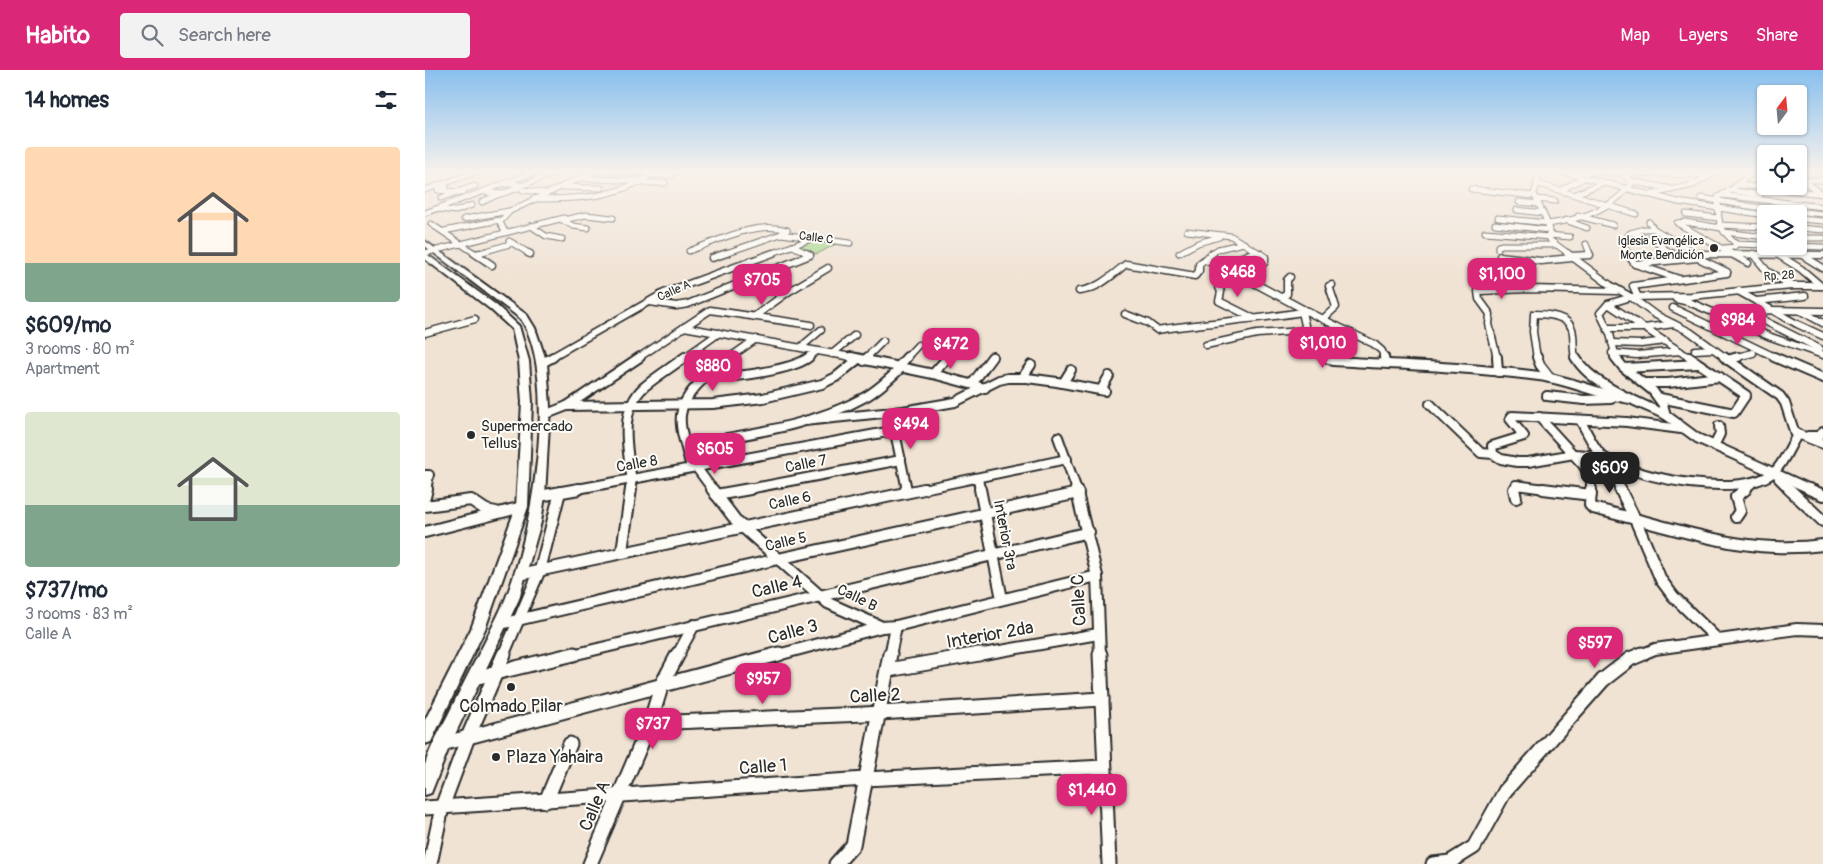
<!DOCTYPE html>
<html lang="en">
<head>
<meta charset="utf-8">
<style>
	body { margin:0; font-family:Pangolin,sans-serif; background:#f2f2f3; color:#1f2937; height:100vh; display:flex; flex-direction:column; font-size:19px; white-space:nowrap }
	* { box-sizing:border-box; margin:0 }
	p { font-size:16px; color:#747a83 }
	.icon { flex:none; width:28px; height:28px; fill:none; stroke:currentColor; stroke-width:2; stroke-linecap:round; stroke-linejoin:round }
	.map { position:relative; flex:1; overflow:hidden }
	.side { display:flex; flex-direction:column; background:#fff; width:425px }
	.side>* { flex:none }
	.needle { width:32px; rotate:16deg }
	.controls { position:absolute; left:1332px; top:15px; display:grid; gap:10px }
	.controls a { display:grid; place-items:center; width:50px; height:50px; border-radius:5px; background:#fff; box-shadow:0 1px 4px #0004; font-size:25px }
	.price { position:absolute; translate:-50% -42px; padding:0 11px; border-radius:10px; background:#db2777; color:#fff; font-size:16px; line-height:32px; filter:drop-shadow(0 1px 2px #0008) }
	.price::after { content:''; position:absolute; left:50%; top:30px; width:15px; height:11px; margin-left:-8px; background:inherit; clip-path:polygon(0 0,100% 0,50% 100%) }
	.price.on { background:#222; color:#fff }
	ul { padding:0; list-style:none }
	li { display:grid; align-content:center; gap:10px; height:265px; padding:0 25px }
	li span { display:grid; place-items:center; height:155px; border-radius:5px; color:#555 }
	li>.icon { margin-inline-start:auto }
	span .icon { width:90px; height:90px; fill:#fffc; stroke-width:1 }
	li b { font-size:21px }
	h2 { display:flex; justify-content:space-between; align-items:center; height:60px; padding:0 25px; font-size:21px }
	header { display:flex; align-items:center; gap:30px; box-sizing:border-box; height:70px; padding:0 25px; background:#db2777; color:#fff }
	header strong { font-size:24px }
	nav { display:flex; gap:28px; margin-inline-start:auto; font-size:18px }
	.search { width:350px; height:45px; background:#f2f2f3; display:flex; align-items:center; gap:12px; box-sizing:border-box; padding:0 18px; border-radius:5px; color:#747a83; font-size:19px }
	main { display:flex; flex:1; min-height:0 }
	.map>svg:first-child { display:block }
	.green { fill:#b1da96; stroke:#6e8260 }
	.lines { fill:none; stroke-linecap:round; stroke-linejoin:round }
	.minor-far4-casing { stroke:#2b2b2b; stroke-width:7 }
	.minor-far3-casing { stroke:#2b2b2b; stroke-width:9 }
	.minor-far2-casing { stroke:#2b2b2b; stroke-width:12 }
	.minor-far1-casing { stroke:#2b2b2b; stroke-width:14 }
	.minor-casing { stroke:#2b2b2b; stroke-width:17 }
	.major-casing { stroke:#2b2b2b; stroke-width:4 }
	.minor-far4 { stroke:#fdfcf7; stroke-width:5 }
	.minor-far3 { stroke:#fdfcf7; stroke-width:6 }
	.minor-far2 { stroke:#fdfcf7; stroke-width:8 }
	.minor-far1 { stroke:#fdfcf7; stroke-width:10 }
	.minor { stroke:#fdfcf7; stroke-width:13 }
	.major { fill:#fdfcf7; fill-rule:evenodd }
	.poi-dot { fill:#2b2b2b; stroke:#fdfcf7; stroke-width:2 }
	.labels { text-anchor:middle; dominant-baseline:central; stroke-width:4; stroke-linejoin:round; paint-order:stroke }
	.far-street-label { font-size:12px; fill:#2b2b2b; stroke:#fdfcf7 }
	.far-poi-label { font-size:12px; fill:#2b2b2b; stroke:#fdfcf7; text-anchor:end }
	.poi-label { font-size:15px; fill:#2b2b2b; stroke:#fdfcf7; text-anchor:start }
	.street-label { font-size:15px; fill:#2b2b2b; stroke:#fdfcf7 }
	.near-street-label { font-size:18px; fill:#2b2b2b; stroke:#fdfcf7 }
	.near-poi-label { font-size:18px; fill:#2b2b2b; stroke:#fdfcf7 }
</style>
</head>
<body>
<header>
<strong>Habito</strong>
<div class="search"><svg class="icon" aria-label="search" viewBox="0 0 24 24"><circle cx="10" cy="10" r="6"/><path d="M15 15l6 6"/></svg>Search here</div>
<nav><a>Map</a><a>Layers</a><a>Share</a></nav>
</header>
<main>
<section class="side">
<h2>14 homes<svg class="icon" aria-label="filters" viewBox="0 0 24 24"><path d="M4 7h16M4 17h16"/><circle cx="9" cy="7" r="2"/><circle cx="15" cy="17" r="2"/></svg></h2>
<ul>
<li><span style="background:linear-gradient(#ffd9b3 75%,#7fa58c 0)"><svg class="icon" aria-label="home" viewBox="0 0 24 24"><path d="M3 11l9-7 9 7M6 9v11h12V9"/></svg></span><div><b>$609/mo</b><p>3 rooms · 80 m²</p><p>Apartment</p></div></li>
<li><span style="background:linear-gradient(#dfe7d0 60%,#7fa58c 0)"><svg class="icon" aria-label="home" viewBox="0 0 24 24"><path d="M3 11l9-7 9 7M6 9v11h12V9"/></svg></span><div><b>$737/mo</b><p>3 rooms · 83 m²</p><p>Calle A</p></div></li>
</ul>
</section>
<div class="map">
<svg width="1398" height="794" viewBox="0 0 1398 794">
	<rect width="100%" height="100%" fill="#f0e3d4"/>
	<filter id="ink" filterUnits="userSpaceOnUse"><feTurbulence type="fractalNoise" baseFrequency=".02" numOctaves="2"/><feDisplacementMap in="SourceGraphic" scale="10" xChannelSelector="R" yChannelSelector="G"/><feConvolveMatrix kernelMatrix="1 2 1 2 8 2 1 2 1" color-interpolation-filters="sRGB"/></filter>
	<g filter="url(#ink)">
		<!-- green -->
		<path class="green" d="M 387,170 L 413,173 L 392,184 L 372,177 Z"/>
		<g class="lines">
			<!-- minor-far4 casing -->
			<g class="minor-far4-casing">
				<g id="minor-far4">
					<path d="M 183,101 L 228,103"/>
					<path d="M 1113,101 L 1113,110 L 1109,124 L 1123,154 L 1125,170 L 1144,184"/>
					<path d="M 1134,101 L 1253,132 L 1341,145"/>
					<path d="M 1151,102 L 1286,105"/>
					<path d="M 226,105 L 247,105"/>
					<path d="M 155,108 L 215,111"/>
					<path d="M 1377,110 L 1395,123"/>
					<path d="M 1378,110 L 1398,110"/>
					<path d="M 1206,111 L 1247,119"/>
					<path d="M 214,113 L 240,113"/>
					<path d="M 1111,113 L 1211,144"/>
					<path d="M 81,114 L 98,115 L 135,101"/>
					<path d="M 1313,115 L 1398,124"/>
					<path d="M 137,117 L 176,118"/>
					<path d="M 1046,119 L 1110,126"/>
					<path d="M 0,120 L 54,101"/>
					<path d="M 98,120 L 121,123"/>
					<path d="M 1136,120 L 1159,108"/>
					<path d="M 1306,120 L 1335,125"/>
					<path d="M 60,122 L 76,124 L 94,118"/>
					<path d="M 38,123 L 32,122 L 50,116"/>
					<path d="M 1151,124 L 1177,113"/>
					<path d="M 1228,124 L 1268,115 L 1286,105"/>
					<path d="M 1297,125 L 1398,137"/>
					<path d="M 16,128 L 32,122 L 13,120 L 21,117"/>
					<path d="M 1276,128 L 1330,137 L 1398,144"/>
					<path d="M 108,129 C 152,129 194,129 231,101"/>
					<path d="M 1112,129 L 1130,131"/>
					<path d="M 57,132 L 74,124"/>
					<path d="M 1094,132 L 1114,134"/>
					<path d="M 14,139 L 31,141 L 47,135"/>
					<path d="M 1092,140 L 1118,143"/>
					<path d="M 0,143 L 113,101"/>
					<path d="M 1261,144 L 1293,148"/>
					<path d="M 1153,146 L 1188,155"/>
					<path d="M 1073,148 L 1122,153"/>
					<path d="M 39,149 L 84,141"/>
					<path d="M 1374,149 L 1398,151"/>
					<path d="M 137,150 L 148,156 L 163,158"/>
					<path d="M 138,150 L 161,145 L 188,148"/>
					<path d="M 1140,150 L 1162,158"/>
					<path d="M 1224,152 L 1229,159 L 1272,184"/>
					<path d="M 6,154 L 51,184"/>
					<path d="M 1070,154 L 1124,160"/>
					<path d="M 1123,154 C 1153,150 1188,139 1207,113 L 1197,103"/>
					<path d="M 1294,155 L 1341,157"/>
					<path d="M 106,156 L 121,166 L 137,169"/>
					<path d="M 1296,158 L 1260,152 L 1252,153 L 1307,184"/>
					<path d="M 1374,158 L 1398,160"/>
					<path d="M 19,161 L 75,150"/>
					<path d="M 762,161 L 806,166 L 831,181 L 824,184"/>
					<path d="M 80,162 L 75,152 L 85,141 L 170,101"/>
					<path d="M 1060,162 L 1125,167"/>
					<path d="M 1299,162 L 1341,167"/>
					<path d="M 1208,163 L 1227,170 L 1248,184"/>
					<path d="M 356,164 L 425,173"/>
					<path d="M 1124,165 L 1145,167"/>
					<path d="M 1374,168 L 1398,168"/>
					<path d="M 84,171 L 105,184"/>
					<path d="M 1161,174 L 1165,184"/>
					<path d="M 1311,174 L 1341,175"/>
					<path d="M 368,176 L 383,184"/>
					<path d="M 1366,176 L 1398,177"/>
					<path d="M 1299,178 L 1309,177 L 1311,174 C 1291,156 1294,153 1293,127 L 1306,120 L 1329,101"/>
					<path d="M 1073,179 L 1073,176 L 1077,175 L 1131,175"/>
					<path d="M 264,181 C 293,171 332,150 362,160"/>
					<path d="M 831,181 L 836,184"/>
					<path d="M 0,183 L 139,148"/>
					<path d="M 754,183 L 773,173 L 794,167"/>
					<path d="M 51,184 L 88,173"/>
					<path d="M 298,184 L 356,164 L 362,160"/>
					<path d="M 345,184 L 389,168"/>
					<path d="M 786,184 L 793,179 L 819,173"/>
					<path d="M 1202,184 L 1199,172 L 1205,163 L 1219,159 L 1229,159"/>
					<path d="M 1272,184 L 1289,184"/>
				</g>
			</g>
			<!-- minor-far3 casing -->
			<g class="minor-far3-casing">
				<g id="minor-far3">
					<path d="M 49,183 L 67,195"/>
					<path d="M 103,183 L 105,184"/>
					<path d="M 1142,183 L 1185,215 L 1206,227 L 1229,244 L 1265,262 L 1301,288"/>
					<path d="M 1202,183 L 1210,194"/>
					<path d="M 1246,183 L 1255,189"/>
					<path d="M 1270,183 L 1272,184 L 1270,186 L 1273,188 L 1302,202"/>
					<path d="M 1305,183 L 1323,193"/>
					<path d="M 51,184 L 55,183"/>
					<path d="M 1272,184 L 1398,185"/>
					<path d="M 1328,184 L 1342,201 L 1367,216"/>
					<path d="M 1352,184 L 1376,199 L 1396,216"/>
					<path d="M 1377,185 L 1398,198"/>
					<path d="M 1145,186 L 1165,185 L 1164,183"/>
					<path d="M 287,188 L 302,183"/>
					<path d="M 780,190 L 805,200 L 887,244 L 949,274 L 957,281 L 959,288"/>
					<path d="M 797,196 L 827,183"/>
					<path d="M 1089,196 L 1075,186 L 1116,191 L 1147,188"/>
					<path d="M 813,204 L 831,198 L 840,192 L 840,187 L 834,183"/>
					<path d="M 1254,209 L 1210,194 L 1273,188"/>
					<path d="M 793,215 L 796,222 L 794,231 L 828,248"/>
					<path d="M 654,221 C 673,219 686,206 701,194 L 770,206 L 774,201 L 774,194 L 788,183"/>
					<path d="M 1313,221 L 1372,254 L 1398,266"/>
					<path d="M 857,227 L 862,224 L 862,210 L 865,207"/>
					<path d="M 1213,227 L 1208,216 L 1302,203"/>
					<path d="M 1251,229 L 1264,232 L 1346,267 L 1398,285"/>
					<path d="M 1331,231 L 1380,226"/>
					<path d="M 225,232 L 251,236 L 263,234 L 385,185 L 381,183"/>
					<path d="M 1183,234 L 1265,288"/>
					<path d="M 1248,238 L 1352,288"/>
					<path d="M 1376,241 L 1398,253"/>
					<path d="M 1322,242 L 1395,279"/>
					<path d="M 700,244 L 723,253 L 732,260 C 782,252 833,250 883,241"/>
					<path d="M 330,246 L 363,222 L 403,198"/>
					<path d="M 1299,246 L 1346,240 L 1398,241"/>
					<path d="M 898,249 L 911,237 L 904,216 L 907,215"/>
					<path d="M 259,257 L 432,288"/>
					<path d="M 1184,258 L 1219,258 L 1249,254"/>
					<path d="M 878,261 C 890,267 891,281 902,288"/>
					<path d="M 0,263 L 50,249"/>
					<path d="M 1187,273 L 1216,274 L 1241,271"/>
					<path d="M 781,275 L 832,264 L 878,261 L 880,255 L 877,242"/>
					<path d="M 376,277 L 396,260"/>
					<path d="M 1270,280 L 1288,279"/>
					<path d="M 1187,283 L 1212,285 L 1255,281"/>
					<path d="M 407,284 L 430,265"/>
					<path d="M 125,288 L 239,223 L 348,183"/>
					<path d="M 213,288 L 285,240 L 386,255"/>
					<path d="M 259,288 L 294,263"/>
					<path d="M 304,288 L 331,269"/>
					<path d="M 383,288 L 392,281"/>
					<path d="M 441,288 L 458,271"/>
					<path d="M 481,288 L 493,275"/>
					<path d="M 522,288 L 528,282"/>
					<path d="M 566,288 L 568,286"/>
					<path d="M 1072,288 L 1064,254 L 1065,244 L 1054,229 L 1053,221 L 1104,219 L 1192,221"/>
					<path d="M 1112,288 L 1108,262 L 1109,244 C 1123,244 1147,246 1148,264 C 1149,272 1148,280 1150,288"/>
					<path d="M 1191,288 L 1185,264 L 1175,243 L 1183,234 L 1206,227 L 1266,226 L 1367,216 L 1398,216"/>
					<path d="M 1308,288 L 1328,283"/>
				</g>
			</g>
			<!-- minor-far2 casing -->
			<g class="minor-far2-casing">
				<g id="minor-far2">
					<path d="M 426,287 L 508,304 L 560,318"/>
					<path d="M 900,287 L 908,291 C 976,295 1046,297 1114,306 C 1145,310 1174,325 1206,329"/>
					<path d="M 959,287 L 960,293"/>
					<path d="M 1072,287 L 1073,302"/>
					<path d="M 1112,287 L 1115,295 L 1125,308"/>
					<path d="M 1150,287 C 1166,315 1213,332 1241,345"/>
					<path d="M 1190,287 L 1198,297 L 1228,321 L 1238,335 L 1241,345 L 1272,368 L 1387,420"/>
					<path d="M 1349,287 L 1398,308"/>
					<path d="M 1302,290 L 1313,287"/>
					<path d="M 439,291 L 443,287"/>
					<path d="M 117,293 L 128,287"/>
					<path d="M 473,297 L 482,287"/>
					<path d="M 1200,298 L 1274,294"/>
					<path d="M 285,303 C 293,304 301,306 309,306 C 326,305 371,298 384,287"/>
					<path d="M 508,304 L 523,287"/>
					<path d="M 597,308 L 606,295"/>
					<path d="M 638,313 L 646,300"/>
					<path d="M 1219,313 L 1243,313 L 1295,307"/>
					<path d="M 547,314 L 567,287"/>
					<path d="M 676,320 L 684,306"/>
					<path d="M 1122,326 L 1159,330 L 1186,329"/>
					<path d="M 1235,328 L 1309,343 L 1321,325 L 1264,287"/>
					<path d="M 1005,334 L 1056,383 L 1068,384 L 1076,389 L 1092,392 L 1103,392 L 1149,384 L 1177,386"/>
					<path d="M 142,336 L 288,334 L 338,328 L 397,314 L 411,307 L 432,290"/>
					<path d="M 119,345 L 142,336 L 215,287"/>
					<path d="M 1114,347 L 1158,395 L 1166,408 L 1166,420"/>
					<path d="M 1155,350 C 1161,360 1171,383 1180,388 C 1212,409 1318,429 1349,402 C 1359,393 1364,378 1371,367 L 1360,333 L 1355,326 L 1299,287"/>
					<path d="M 379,351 L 478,341 L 530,332 L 574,310 L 583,308 L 602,308 L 632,312 L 680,321"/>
					<path d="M 1370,363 L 1398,374"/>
					<path d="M 1383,366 L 1393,366 L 1398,362"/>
					<path d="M 633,367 L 652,420"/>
					<path d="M 262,375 C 321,364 386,357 440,327 C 453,320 465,308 476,298"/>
					<path d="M 1289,376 L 1295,364 L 1294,356"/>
					<path d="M 1068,384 L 1067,376 L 1099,366 L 1085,349 L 1087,346 L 1202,352 L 1256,359"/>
					<path d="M 1181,389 L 1196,420"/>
					<path d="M 271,397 L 288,420"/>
					<path d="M 266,398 C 263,381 254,362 256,345 C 259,320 288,301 306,287"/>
					<path d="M 0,405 L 4,405 L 1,420"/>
					<path d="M 206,405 C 202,375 194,340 219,317 C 232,306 247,297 260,287"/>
					<path d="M 553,408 L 555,420"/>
					<path d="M 1354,409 L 1365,420"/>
					<path d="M 147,420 L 462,362 L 468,363 L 471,367 L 482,420"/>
					<path d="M 205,420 L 207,409"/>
					<path d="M 318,420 L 476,390"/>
					<path d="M 493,420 L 642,389"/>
					<path d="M 1090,420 L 1091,415 L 1127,420"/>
					<path d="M 1319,420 L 1326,414"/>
				</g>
			</g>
			<!-- minor-far1 casing -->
			<g class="minor-far1-casing">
				<g id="minor-far1">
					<path d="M 287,419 L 312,452 L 403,533 L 457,557"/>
					<path d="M 481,419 L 482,422"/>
					<path d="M 555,419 L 577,529"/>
					<path d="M 651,419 L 672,506 L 675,586"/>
					<path d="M 1089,419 L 1091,428"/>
					<path d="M 1118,419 L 1166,425"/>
					<path d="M 1166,419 L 1165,435 L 1168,438 L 1210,449"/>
					<path d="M 1195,419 L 1210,449"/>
					<path d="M 1364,419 L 1398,451"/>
					<path d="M 1384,419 L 1398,425"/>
					<path d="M 291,425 L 325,419"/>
					<path d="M 114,426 L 154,419"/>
					<path d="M 0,427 L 2,419"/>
					<path d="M 0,436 L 46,430 L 61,440 L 71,442"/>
					<path d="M 1311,447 L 1315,441 L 1311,427 L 1321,419"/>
					<path d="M 0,462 L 97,437"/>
					<path d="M 197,481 L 206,419"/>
					<path d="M 94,505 L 499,419"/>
					<path d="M 75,554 L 353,489 L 653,423"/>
					<path d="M 1293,570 L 1248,526 L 1236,510 L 1210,449 C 1274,466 1331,484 1398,475"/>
					<path d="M 78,586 L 115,500 L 135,422"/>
					<path d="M 143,586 L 664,462"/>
					<path d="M 252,586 L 269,555"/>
					<path d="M 349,586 L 457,557 L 471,556 L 672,506"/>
					<path d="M 465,586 L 471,556"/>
					<path d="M 547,586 L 673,564"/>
					<path d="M 1213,586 L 1230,579 L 1372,559 L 1398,560"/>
				</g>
			</g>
			<!-- minor casing -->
			<g class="minor-casing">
				<g id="minor">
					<path d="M 675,584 L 684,794"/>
					<path d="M 463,600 L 554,584"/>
					<path d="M 49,608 L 149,584"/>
					<path d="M 225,653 L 439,644 L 677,629"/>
					<path d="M 17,674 L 354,584"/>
					<path d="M 121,731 L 145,674"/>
					<path d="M 0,738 L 440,709 L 679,697"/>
					<path d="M 5,794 L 17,737 L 43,667 L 79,584"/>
					<path d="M 165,794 L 225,653 L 237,614 L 253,584"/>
					<path d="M 411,794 L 428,775 L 465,584"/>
					<path d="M 1008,794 L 1025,792 L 1049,777 L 1080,721 L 1178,610 L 1205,589 L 1217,584"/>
				</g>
			</g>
			<!-- major casing -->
			<g class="major-casing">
				<g id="major">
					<path d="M 0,171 L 102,245 L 110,258 L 122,293 L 125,337 L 120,426 L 116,452 L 94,529 L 25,675 L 6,723 L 0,725 C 0,716 0,704 0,695 C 5,677 16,659 24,643 C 42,605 63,568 80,530 C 107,466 134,309 96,249 L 0,176 Z"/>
					<path d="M 0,183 L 71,235 L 94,256 L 104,291 L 107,332 L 103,437 L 60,559 L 6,672 L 0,674 L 0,650 L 46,559 L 91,437 L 97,332 L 94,291 L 87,259 L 65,239 L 0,189 Z"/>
				</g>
			</g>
			<!-- minor-far4 -->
			<use href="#minor-far4" class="minor-far4"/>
			<!-- minor-far3 -->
			<use href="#minor-far3" class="minor-far3"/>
			<!-- minor-far2 -->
			<use href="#minor-far2" class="minor-far2"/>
			<!-- minor-far1 -->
			<use href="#minor-far1" class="minor-far1"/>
			<!-- minor -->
			<use href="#minor" class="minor"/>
			<!-- major -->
			<use href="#major" class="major"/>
		</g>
	</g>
	<!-- sky -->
	<linearGradient id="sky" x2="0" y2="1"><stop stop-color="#88bfee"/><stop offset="0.48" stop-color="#f8f2ec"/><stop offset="1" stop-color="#f8f2ec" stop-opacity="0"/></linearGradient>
	<rect width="1398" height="212" fill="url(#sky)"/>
	<!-- markers -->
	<g class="poi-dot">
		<circle cx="1289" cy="178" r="5"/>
		<circle cx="46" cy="365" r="5"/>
		<circle cx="86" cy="617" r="5"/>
		<circle cx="71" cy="687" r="5"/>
	</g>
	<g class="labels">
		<!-- far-street labels -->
		<g class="far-street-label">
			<text transform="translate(391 168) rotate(7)">Calle C</text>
			<text transform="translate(1354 206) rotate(-4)">Rp. 28</text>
			<text transform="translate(249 221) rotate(-24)">Calle A</text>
		</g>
		<!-- far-poi labels -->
		<g class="far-poi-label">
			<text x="1279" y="171">Iglesia Evangélica<tspan x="1279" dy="14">Monte Bendición</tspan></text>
		</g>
		<!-- poi labels -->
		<g class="poi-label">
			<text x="56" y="356">Supermercado<tspan x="56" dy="17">Tellus</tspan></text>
		</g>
		<!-- street labels -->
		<g class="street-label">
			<text transform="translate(212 394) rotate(-10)">Calle 8</text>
			<text transform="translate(381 394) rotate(-11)">Calle 7</text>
			<text transform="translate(365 431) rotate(-12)">Calle 6</text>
			<text transform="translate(580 465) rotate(79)">Interior 3ra</text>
			<text transform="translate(361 472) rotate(-13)">Calle 5</text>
			<text transform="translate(432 528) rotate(26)">Calle B</text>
		</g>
		<!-- near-street labels -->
		<g class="near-street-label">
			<text transform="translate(352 517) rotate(-13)">Calle 4</text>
			<text transform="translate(654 530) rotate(-93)">Calle C</text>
			<text transform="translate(368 562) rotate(-15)">Calle 3</text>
			<text transform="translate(565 565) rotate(-10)">Interior 2da</text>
			<text transform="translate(450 626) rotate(-3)">Calle 2</text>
			<text transform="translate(338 697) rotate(-4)">Calle 1</text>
			<text transform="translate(170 736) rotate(-67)">Calle A</text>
		</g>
		<!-- near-poi labels -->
		<g class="near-poi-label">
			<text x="86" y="636">Colmado Pilar</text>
			<text x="81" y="687" text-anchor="start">Plaza Yahaira</text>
		</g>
	</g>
</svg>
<div class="controls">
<a><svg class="needle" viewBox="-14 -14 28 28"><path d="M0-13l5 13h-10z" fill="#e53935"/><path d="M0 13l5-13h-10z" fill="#747a83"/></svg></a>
<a><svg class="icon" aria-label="locate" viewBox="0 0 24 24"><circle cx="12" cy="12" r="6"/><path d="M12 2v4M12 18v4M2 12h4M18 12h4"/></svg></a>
<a><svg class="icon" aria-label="layers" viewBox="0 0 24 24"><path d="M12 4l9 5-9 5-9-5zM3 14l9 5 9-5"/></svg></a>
</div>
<b class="price" style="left:813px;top:228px">$468</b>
<b class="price" style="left:1077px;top:230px">$1,100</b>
<b class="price" style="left:337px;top:236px">$705</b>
<b class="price" style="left:1313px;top:276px">$984</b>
<b class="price" style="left:898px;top:299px">$1,010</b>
<b class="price" style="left:526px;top:300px">$472</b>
<b class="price" style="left:288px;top:322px">$880</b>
<b class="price" style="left:486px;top:380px">$494</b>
<b class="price" style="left:290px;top:405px">$605</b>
<b class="price on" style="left:1185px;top:424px">$609</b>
<b class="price" style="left:1170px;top:599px">$597</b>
<b class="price" style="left:338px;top:635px">$957</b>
<b class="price" style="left:228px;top:680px">$737</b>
<b class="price" style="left:667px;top:746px">$1,440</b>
</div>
</main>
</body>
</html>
